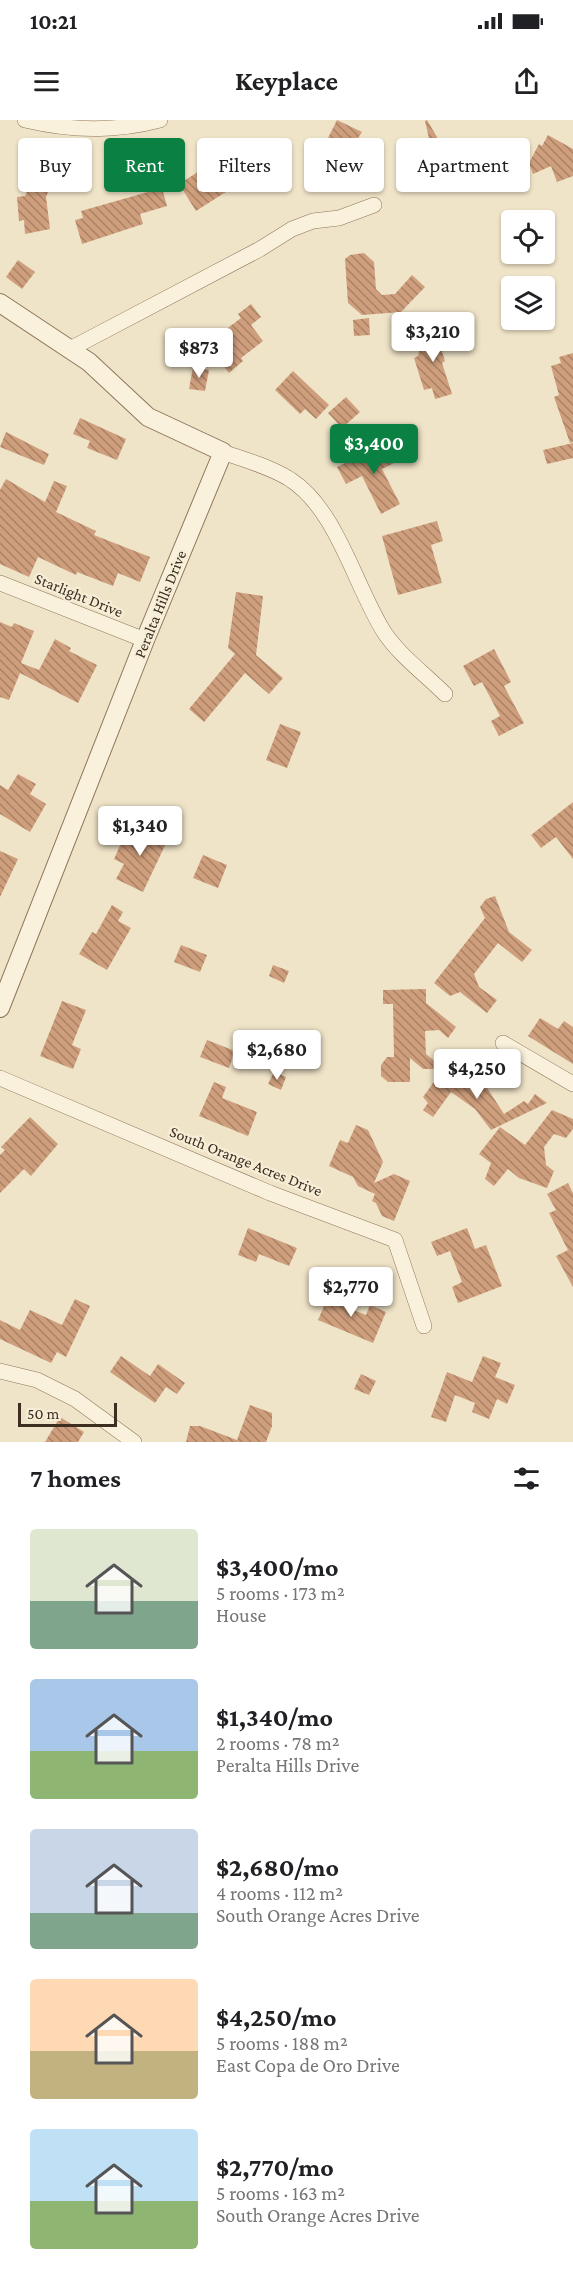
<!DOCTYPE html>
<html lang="en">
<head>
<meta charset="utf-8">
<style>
	body { margin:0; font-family:"Crimson Pro",serif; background:#f6f6f6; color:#202124; height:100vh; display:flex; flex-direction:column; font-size:22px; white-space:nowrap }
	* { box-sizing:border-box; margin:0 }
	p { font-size:20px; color:#757577 }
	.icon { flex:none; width:33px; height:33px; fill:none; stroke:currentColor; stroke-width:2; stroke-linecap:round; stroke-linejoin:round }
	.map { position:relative; height:1322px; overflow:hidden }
	.side { display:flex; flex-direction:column; background:#fff; flex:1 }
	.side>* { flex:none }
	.hud { position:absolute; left:18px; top:18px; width:537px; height:54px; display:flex; gap:12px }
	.fabs { position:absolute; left:501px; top:90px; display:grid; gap:12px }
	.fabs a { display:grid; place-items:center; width:54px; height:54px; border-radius:6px; background:#fff; box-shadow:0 2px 4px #0004; font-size:30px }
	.scale { position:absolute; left:18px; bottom:15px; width:99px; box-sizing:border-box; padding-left:6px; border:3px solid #3d2e20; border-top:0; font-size:16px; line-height:21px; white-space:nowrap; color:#3d2e20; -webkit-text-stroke:4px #f7eed8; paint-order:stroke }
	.price { position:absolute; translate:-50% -51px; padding:0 14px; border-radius:6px; background:#fff; color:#222; font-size:20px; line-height:39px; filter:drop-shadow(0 2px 3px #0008) }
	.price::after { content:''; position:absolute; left:50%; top:36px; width:18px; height:14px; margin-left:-9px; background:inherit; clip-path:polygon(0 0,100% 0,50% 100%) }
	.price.active { background:#0b8043; color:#fff }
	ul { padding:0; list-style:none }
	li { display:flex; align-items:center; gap:18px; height:150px; padding:0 30px }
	li span { display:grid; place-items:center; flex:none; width:168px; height:120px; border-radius:6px; color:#555 }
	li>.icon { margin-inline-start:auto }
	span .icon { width:72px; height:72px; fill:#fffc; stroke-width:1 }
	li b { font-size:26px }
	h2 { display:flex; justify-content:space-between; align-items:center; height:72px; padding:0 30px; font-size:26px }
	.pill { padding:0 21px; border-radius:6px; background:#fff; box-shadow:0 2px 4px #0004; font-size:21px; line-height:54px }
	.pill.active { background:#0b8043; color:#fff }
	.status { display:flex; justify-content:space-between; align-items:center; height:42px; padding:0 30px; background:#fff; direction:ltr }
	.status svg { height:16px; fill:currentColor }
	header { display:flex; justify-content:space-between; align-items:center; height:78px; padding:0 30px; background:#fff; font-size:27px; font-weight:700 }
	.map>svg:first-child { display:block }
	.building { fill:url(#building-back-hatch) }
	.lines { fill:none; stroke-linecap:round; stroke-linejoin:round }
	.minor-casing { stroke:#8d765c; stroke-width:16 }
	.tertiary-casing { stroke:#8d765c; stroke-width:20 }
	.minor { stroke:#faf1dc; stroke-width:15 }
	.tertiary { stroke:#faf1dc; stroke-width:18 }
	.labels { text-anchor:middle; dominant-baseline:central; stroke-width:4.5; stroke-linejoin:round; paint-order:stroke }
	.street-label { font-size:16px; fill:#3d2e20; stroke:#f7eed8 }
</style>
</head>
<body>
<div class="status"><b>10:21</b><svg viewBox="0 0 49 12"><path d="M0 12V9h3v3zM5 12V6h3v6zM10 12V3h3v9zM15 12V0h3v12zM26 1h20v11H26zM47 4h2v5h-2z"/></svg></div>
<header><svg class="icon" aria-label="menu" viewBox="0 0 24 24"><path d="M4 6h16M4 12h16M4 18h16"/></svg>Keyplace<svg class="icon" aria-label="share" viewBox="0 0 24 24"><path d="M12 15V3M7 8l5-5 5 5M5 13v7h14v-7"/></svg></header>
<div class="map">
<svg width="573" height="1322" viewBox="0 0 573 1322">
	<defs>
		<pattern id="building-back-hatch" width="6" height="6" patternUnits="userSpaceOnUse" patternTransform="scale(1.5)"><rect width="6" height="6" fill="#cf9f7d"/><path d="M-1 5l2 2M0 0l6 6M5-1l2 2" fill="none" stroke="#a98266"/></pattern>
	</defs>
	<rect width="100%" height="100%" fill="#f0e4c8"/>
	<!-- building -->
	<g class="building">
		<path d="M 337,0 L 362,12 L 333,57 L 314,58 L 314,46 Z"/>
		<path d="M 427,0 L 444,29 L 432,32 L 425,1 Z"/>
		<path d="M 548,15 L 573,29 L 573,56 L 557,62 L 551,46 L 533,54 L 529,43 L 539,24 L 542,26 Z"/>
		<path d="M 226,34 L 243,61 L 196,91 L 179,64 Z"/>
		<path d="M 42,39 L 65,47 L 60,59 L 55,56 L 46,77 L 50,109 L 25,114 L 24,100 L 19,101 L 17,77 L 25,76 Z"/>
		<path d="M 275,48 L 290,63 L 280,72 L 266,58 Z"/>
		<path d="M 162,68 L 167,86 L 140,94 L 143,104 L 82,124 L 75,100 L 83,98 L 81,91 Z"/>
		<path d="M 364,133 L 374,142 L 376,169 L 382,175 L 395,174 L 412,155 L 425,167 L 401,192 L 362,195 L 348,183 L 345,139 L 350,135 Z"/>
		<path d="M 18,140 L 35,152 L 22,169 L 6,157 Z"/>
		<path d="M 251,184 L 261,197 L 251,205 L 263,221 L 241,238 L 243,241 L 229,253 L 210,228 L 229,214 L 225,210 L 241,198 L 238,194 Z"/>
		<path d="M 369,198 L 370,215 L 354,216 L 353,200 Z"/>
		<path d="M 424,207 L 447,212 L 442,232 L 445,241 L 442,243 L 452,274 L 435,279 L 432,268 L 424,270 L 414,238 L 418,236 Z"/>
		<path d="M 573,233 L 573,322 L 570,323 L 554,277 L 559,275 L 551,246 L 561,243 L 559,237 Z"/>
		<path d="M 193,247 L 209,250 L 205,271 L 189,269 Z"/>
		<path d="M 293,251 L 329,285 L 316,299 L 305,289 L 300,294 L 275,270 Z"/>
		<path d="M 346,277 L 360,292 L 342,308 L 328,293 Z"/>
		<path d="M 80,298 L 126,319 L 117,340 L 87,328 L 90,321 L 73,314 Z"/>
		<path d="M 6,312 L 49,334 L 44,345 L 0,327 Z"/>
		<path d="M 573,323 L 573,338 L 547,344 L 543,330 Z"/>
		<path d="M 382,324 L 387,332 L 398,326 L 404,338 L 382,349 L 400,384 L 381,394 L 362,356 L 346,364 L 337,347 Z"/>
		<path d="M 6,359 L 45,382 L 54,361 L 67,366 L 56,392 L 96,411 L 94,415 L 150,437 L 140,462 L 118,453 L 113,466 L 77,452 L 76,455 L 38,437 L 29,457 L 0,444 L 0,370 Z"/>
		<path d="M 437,401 L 443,421 L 431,425 L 442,463 L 398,475 L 382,416 Z"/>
		<path d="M 236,472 L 263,476 L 256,535 L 283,558 L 269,574 L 245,553 L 204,602 L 189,589 L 235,534 L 228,528 Z"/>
		<path d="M 0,502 L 12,507 L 14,503 L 34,511 L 21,543 L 39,550 L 55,519 L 71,528 L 69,531 L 97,545 L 78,583 L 20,553 L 9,580 L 0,577 Z"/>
		<path d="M 494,529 L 511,562 L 504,566 L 524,603 L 499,616 L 491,601 L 500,596 L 482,562 L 474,566 L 463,546 Z"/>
		<path d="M 280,604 L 301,612 L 287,648 L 266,640 Z"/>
		<path d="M 18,654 L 36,664 L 30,674 L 46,684 L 30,712 L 0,694 L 0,665 L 8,670 Z"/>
		<path d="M 573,682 L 573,739 L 556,717 L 541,728 L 531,715 Z"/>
		<path d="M 140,703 L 169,717 L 143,772 L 116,759 L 124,744 L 114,739 L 122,721 L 130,725 Z"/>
		<path d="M 0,731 L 18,739 L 0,777 Z"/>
		<path d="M 203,735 L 227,745 L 218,768 L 193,758 Z"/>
		<path d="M 495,776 L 509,812 L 532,830 L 522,842 L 498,823 L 474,854 L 479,867 L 497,880 L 487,893 L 460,872 L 450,876 L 434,863 L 485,798 L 480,787 L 486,779 Z"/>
		<path d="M 112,785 L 123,792 L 118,801 L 131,808 L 107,850 L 79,834 L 92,812 L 96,814 Z"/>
		<path d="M 181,825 L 207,835 L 200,852 L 174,842 Z"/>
		<path d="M 273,845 L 289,851 L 284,863 L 269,856 Z"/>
		<path d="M 426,869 L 426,883 L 456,907 L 448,918 L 439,910 L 425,911 L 426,934 L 444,949 L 423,949 L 410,938 L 410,962 L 388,962 L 381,956 L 381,945 L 387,937 L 394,937 L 393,884 L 383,884 L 383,870 Z"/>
		<path d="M 62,881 L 86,890 L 72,925 L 81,929 L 73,949 L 40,936 Z"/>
		<path d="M 540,898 L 558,909 L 564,901 L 573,907 L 573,944 L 528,916 Z"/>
		<path d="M 207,920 L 235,931 L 229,948 L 200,937 Z"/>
		<path d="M 470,951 L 482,960 L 504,994 L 524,981 L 528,984 L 535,974 L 547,983 L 491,1010 L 475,989 L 451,972 L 433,997 L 423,990 L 428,983 L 423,977 L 436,959 L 436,966 L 446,960 L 454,965 Z"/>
		<path d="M 274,952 L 286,957 L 281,970 L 268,964 Z"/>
		<path d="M 214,962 L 226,967 L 222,978 L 257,992 L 248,1016 L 199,996 Z"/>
		<path d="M 552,990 L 573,999 L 573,1009 L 566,1018 L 554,1014 L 544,1027 L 546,1045 L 554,1051 L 547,1068 L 519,1058 L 508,1049 L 494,1066 L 485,1059 L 491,1043 L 479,1034 L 500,1007 L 525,1025 Z"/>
		<path d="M 30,997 L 58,1024 L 31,1056 L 24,1049 L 0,1073 L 0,1035 L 5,1030 L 1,1027 Z"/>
		<path d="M 356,1005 L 368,1010 L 383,1042 L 374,1063 L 394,1054 L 410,1061 L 394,1101 L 382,1096 L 376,1083 L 372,1081 L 375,1074 L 358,1066 L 353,1057 L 329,1046 L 340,1020 L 348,1023 Z"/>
		<path d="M 568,1063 L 573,1073 L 573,1167 L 556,1136 L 568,1130 L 549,1093 L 556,1090 L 547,1074 Z"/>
		<path d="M 248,1108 L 297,1128 L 289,1146 L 259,1134 L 256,1142 L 238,1135 Z"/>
		<path d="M 467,1108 L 475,1129 L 486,1125 L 502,1166 L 458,1183 L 452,1167 L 462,1162 L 450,1131 L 437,1136 L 431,1122 Z"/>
		<path d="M 331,1170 L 350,1178 L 346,1187 L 366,1195 L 370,1185 L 386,1192 L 373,1223 L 318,1200 Z"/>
		<path d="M 75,1179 L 90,1186 L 66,1237 L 57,1232 L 51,1243 L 0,1219 L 0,1200 L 20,1210 L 30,1190 L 62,1205 Z"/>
		<path d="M 121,1236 L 150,1256 L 158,1244 L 185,1263 L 177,1274 L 166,1267 L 155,1283 L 110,1252 Z"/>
		<path d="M 483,1236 L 501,1243 L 495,1257 L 515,1265 L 507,1284 L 497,1279 L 489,1299 L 472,1292 L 475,1283 L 455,1275 L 446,1302 L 431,1297 L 447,1252 L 472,1262 Z"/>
		<path d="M 361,1254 L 376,1261 L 369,1275 L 354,1269 Z"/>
		<path d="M 250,1285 L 272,1293 L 272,1306 L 266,1322 L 186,1322 L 190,1306 L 200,1306 L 237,1320 Z"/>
		<path d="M 60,1297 L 84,1312 L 78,1322 L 45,1322 Z"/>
	</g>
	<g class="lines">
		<!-- minor casing -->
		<g class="minor-casing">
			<g id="minor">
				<path d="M 25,0 C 72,11 114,12 160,0"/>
				<path d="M 70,229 L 260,129 L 292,109 L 313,101 L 339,98 L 374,85"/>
				<path d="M 223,332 C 244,340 272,347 291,360 C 337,390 355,466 384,512 C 399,535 426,555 445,574"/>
				<path d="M 0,463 L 145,520"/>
				<path d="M 503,923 L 573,964"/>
				<path d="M 0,958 L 270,1073 L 395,1120 L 424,1206"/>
				<path d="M 0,1251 L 37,1260 L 75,1279 L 134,1322"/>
			</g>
		</g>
		<!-- tertiary casing -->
		<g class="tertiary-casing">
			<path id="tertiary" d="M 0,183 L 89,242 L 148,297 L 223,332 L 145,520 L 0,888"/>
		</g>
		<!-- minor -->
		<use href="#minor" class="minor"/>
		<!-- tertiary -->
		<use href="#tertiary" class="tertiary"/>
	</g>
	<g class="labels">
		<!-- street labels -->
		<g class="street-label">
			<text transform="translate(79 475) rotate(22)">Starlight Drive</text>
			<text transform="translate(160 484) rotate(-68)">Peralta Hills Drive</text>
			<text transform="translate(246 1041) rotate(22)">South Orange Acres Drive</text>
		</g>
	</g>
</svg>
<div class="fabs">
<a><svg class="icon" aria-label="locate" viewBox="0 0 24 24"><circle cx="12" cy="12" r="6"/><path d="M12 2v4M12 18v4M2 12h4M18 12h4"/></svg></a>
<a><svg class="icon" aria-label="layers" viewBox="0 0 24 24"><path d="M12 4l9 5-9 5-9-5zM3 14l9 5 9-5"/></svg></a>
</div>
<div class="scale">50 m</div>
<b class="price" style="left:433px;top:243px">$3,210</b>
<b class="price" style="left:199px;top:259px">$873</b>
<b class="price active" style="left:374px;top:355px">$3,400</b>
<b class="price" style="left:140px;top:737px">$1,340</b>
<b class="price" style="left:277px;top:961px">$2,680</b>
<b class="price" style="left:477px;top:980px">$4,250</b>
<b class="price" style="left:351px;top:1198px">$2,770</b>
<div class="hud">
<a class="pill">Buy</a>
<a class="pill active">Rent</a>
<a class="pill">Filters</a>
<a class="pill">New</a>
<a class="pill">Apartment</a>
</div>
</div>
<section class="side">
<h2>7 homes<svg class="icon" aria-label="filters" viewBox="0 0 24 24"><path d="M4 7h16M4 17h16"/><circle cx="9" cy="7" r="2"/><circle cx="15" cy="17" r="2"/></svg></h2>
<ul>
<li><span style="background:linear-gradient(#dfe7d0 60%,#7fa58c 0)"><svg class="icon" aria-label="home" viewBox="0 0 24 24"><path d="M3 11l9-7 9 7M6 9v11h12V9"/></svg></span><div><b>$3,400/mo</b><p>5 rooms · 173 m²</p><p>House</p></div></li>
<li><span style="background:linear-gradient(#a9c7e8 60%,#8fb573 0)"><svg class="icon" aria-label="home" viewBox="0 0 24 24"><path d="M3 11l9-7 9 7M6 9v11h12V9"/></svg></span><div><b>$1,340/mo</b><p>2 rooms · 78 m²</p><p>Peralta Hills Drive</p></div></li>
<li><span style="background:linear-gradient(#c9d6e8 70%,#7fa58c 0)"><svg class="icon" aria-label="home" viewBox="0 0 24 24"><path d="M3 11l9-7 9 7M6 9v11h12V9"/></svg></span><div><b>$2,680/mo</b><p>4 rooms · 112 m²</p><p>South Orange Acres Drive</p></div></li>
<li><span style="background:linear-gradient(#ffd9b3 60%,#c2b280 0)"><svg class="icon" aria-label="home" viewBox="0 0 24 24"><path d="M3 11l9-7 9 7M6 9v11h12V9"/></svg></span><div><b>$4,250/mo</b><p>5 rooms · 188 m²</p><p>East Copa de Oro Drive</p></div></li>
<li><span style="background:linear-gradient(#bfe0f5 60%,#8fb573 0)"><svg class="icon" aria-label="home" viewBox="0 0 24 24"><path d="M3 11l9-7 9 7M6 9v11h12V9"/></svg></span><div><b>$2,770/mo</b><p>5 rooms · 163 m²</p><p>South Orange Acres Drive</p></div></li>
</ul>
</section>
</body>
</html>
